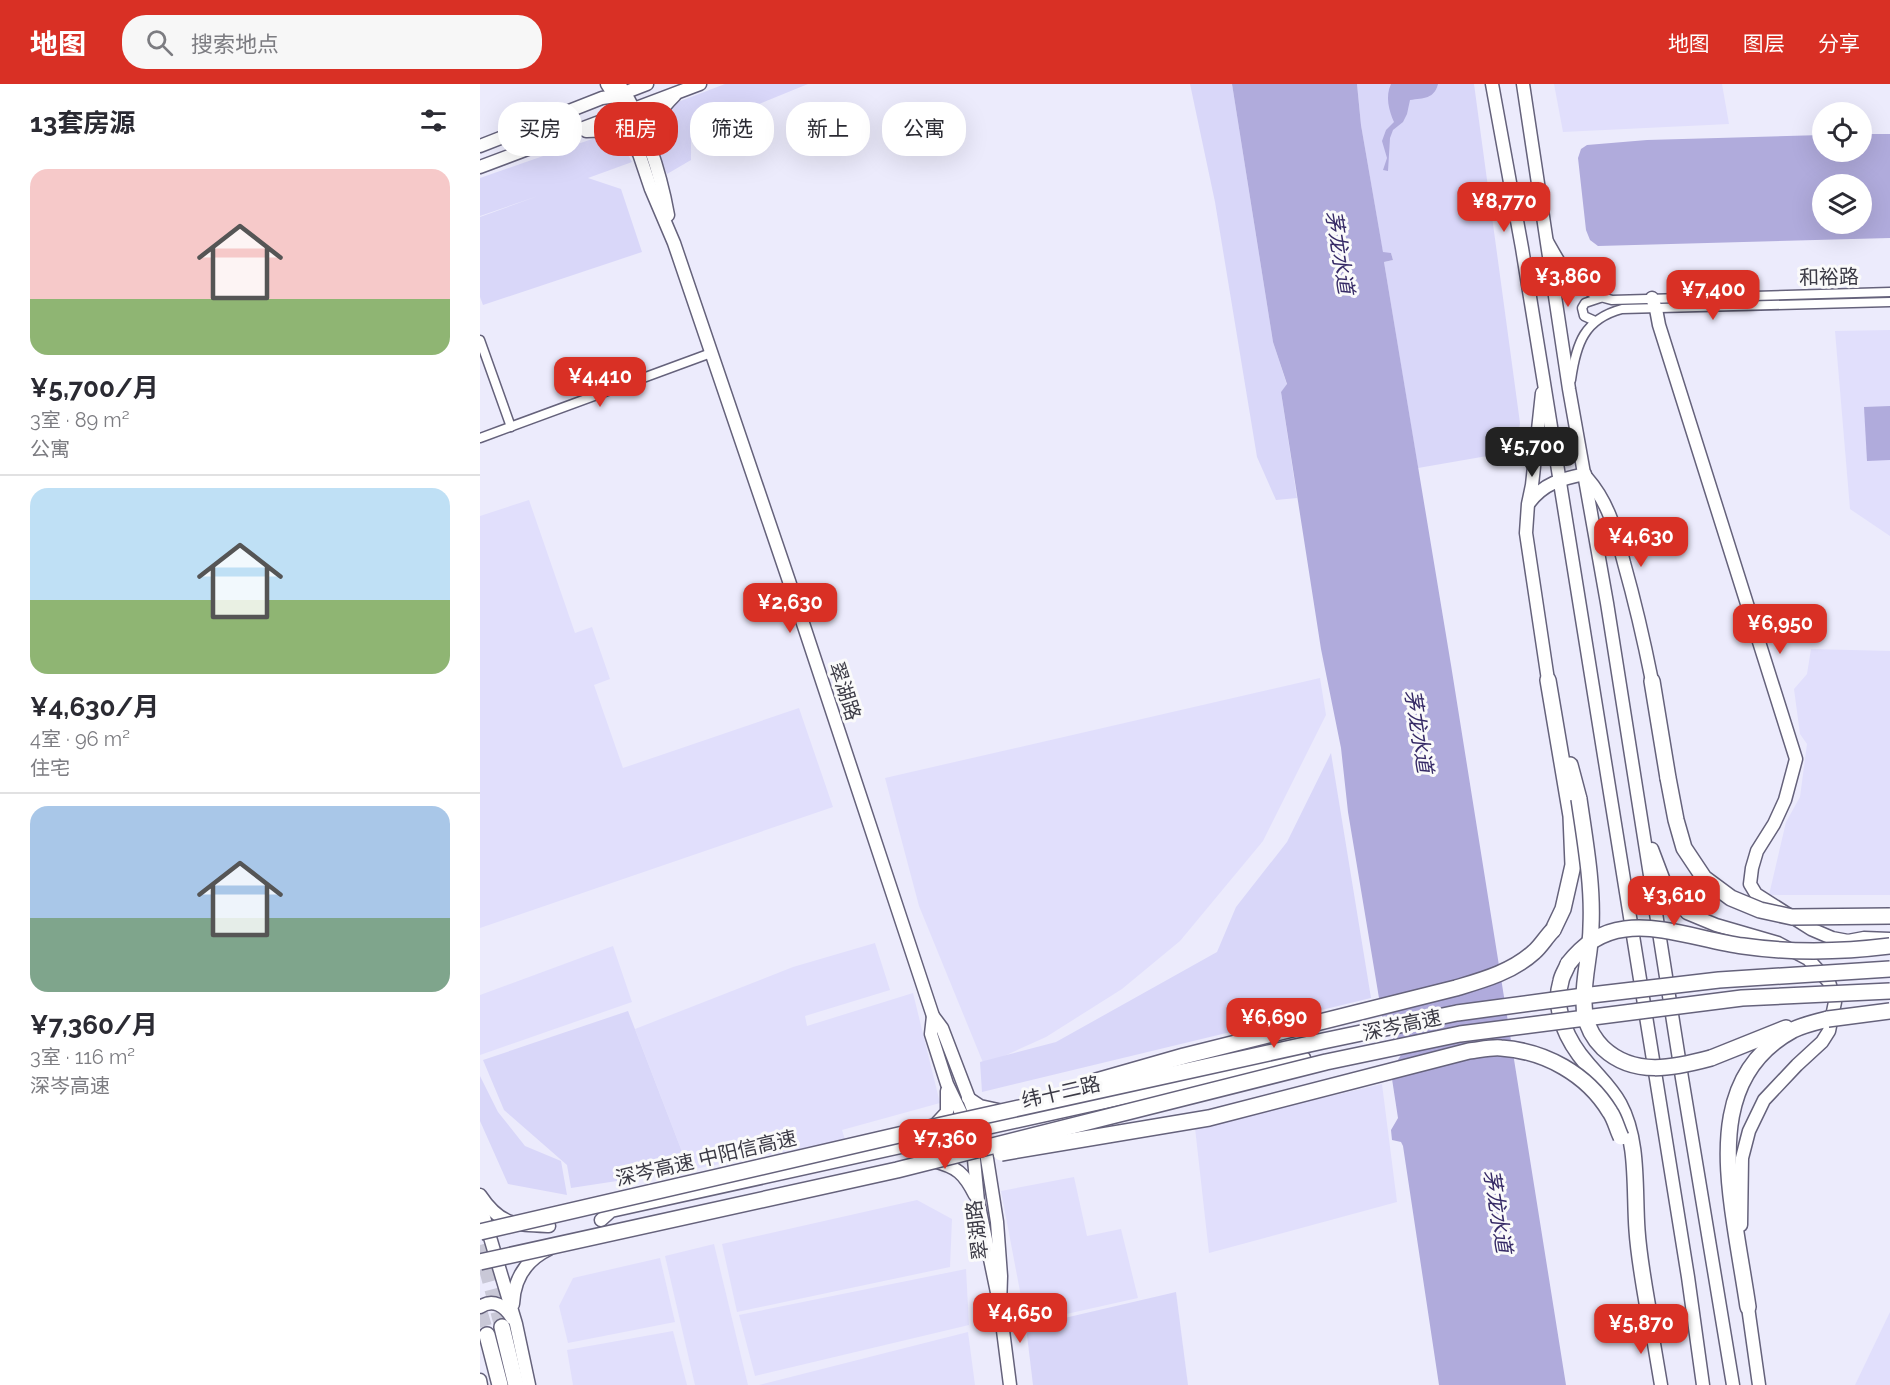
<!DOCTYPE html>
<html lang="zh">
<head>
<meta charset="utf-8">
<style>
	body { margin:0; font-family:Raleway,"Noto Sans SC",sans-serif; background:#f7f7f7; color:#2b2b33; height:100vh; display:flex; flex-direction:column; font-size:22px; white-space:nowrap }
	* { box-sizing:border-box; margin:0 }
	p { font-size:20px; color:#7c7c81 }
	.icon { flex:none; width:33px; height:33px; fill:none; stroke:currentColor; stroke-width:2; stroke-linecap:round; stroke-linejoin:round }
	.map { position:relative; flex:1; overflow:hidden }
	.panel { display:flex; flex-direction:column; background:#fff; width:480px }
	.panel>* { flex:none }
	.guide { position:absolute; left:18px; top:18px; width:570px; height:54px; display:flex; gap:12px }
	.tools { position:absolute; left:1332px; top:18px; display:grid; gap:12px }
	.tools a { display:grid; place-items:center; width:60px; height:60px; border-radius:50%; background:#fff; box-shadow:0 6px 24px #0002; font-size:30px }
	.price { position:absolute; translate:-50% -51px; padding:0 14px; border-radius:12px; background:#d93025; color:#fff; font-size:20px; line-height:39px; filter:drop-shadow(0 2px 3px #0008) }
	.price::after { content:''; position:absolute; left:50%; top:36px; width:18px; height:14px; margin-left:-9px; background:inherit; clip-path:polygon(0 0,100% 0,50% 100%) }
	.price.active { background:#222; color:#fff }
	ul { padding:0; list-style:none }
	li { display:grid; align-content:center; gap:12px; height:318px; padding:0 30px }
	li+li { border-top:2px solid #e1e1e2 }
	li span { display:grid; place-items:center; height:186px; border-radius:18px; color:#555 }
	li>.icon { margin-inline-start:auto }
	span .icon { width:108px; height:108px; fill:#fffc; stroke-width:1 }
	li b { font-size:26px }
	h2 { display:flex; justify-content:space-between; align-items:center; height:72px; padding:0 30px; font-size:26px }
	.tag { padding:0 21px; border-radius:24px; background:#fff; box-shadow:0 6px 24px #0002; font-size:21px; line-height:54px }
	.tag.active { background:#d93025; color:#fff }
	header { display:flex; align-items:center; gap:36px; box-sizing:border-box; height:84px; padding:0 30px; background:#d93025; color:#fff }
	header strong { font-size:28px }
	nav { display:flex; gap:33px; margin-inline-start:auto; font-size:21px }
	.search { width:420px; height:54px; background:#f7f7f7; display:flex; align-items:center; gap:15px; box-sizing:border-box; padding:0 21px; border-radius:24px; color:#7c7c81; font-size:22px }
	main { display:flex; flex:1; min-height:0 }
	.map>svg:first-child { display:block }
	.built { fill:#e1dffc }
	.green { fill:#d9d7f9 }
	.water { fill:#b0abdc; fill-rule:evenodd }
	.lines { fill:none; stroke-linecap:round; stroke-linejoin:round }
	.highway-tunnel { stroke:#c9c8d7; stroke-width:15; stroke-dasharray:15 8; stroke-linecap:butt }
	.street-casing { stroke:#65627b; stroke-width:11 }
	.secondary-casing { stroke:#65627b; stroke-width:15 }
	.highway-casing { stroke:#65627b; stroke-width:18 }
	.street { stroke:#fff; stroke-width:8 }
	.secondary { stroke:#fff; stroke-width:12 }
	.highway { stroke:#fff; stroke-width:15 }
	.highway-bridge-casing { stroke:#65627b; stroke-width:18; stroke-linecap:butt }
	.highway-bridge { stroke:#fff; stroke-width:15 }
	.labels { text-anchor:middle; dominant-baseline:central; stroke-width:6; stroke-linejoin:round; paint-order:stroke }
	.street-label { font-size:20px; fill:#3b3a45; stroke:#fafafa }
	.water-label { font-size:21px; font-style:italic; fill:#362a66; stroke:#fafafa }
</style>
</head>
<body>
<header>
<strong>地图</strong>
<div class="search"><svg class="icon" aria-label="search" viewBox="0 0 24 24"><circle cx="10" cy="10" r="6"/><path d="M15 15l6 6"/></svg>搜索地点</div>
<nav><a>地图</a><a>图层</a><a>分享</a></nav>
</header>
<main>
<section class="panel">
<h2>13套房源<svg class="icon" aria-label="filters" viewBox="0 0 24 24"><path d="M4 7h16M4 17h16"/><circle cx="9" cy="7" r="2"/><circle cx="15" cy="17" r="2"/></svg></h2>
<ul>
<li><span style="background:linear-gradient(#f6c9c9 70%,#8fb573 0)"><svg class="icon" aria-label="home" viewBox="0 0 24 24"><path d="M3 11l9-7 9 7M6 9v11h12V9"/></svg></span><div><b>¥5,700/月</b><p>3室 · 89 m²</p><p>公寓</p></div></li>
<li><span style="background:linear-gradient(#bfe0f5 60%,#8fb573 0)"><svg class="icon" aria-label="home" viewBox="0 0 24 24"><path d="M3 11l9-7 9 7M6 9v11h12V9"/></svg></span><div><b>¥4,630/月</b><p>4室 · 96 m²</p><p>住宅</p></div></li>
<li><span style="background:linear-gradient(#a9c7e8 60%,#7fa58c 0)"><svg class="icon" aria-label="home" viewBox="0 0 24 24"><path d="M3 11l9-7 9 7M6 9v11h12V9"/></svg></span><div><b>¥7,360/月</b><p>3室 · 116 m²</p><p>深岑高速</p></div></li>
</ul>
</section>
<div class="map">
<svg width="1410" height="1301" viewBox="0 0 1410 1301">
	<rect width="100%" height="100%" fill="#ecebfc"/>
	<!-- built -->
	<g class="built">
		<path d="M 1074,0 L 1242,0 L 1249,40 L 1083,48 Z"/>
		<path d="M 1410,246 L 1410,452 L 1370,425 L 1355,247 Z"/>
		<path d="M 49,416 L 95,549 L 112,543 L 130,595 L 114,601 L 143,684 L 319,624 L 353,723 L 0,844 L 0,432 Z"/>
		<path d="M 1331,565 L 1410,567 L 1410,811 L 1289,811 L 1306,738 L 1320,713 L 1327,660 L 1320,650 L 1314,605 L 1327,590 Z"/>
		<path d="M 840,594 L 846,631 L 783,757 L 700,857 L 642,905 L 566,953 L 504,981 L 439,822 L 405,694 Z"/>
		<path d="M 395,859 L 410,906 L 325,932 L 327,942 L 433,909 L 460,1019 L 362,1046 L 365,1056 L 209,1086 L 155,945 L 313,883 Z"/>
		<path d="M 133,862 L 152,918 L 0,971 L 0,911 Z"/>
		<path d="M 902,1000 L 917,1118 L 729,1169 L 715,1044 Z"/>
		<path d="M 594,1093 L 607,1152 L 641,1145 L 658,1214 L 546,1239 L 521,1107 Z"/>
		<path d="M 437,1116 L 472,1135 L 470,1183 L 257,1228 L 242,1160 Z"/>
		<path d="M 234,1160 L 268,1301 L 215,1301 L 185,1172 Z"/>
		<path d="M 180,1174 L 195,1238 L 88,1259 L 79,1222 L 93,1194 Z"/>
		<path d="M 486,1185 L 489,1241 L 275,1292 L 259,1231 Z"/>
		<path d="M 1410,1228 L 1410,1301 L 1375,1301 Z"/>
		<path d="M 193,1247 L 207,1301 L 93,1301 L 87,1266 Z"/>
		<path d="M 488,1248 L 495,1301 L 279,1301 Z"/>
	</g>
	<!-- green -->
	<g class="green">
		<path d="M 245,0 L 328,0 L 215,46 L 211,57 L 211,76 L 187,90 L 173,57 L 174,45 L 190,21 Z"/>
		<path d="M 710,0 L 752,0 L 793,258 L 807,301 L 801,308 L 817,414 L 796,416 L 777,373 L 735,118 Z"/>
		<path d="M 877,0 L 994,0 L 1040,339 L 1036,367 L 938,384 L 904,178 L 913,176 L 911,169 L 903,169 L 881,41 Z"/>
		<path d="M 115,54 C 138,54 142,58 152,78 L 108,94 L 141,105 L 162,168 L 3,221 L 0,213 L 0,133 L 58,112 L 0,132 L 0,94 Z"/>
		<path d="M 851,669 L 891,914 L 502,1008 L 500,978 L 576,958 L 737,868 L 756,823 L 807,758 Z"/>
		<path d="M 148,927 L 209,1086 L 91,1104 L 87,1081 L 24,1026 L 3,976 Z"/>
		<path d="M 0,992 L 18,1028 L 45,1062 L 81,1077 L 87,1111 L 28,1100 L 0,1037 Z"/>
		<path d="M 696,1208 L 708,1301 L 553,1301 L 546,1243 Z"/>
	</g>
	<!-- water -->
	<g class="water">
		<path d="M 752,0 L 877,0 L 881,41 L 903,168 L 911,169 L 913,176 L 904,178 L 971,581 L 1086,1301 L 959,1301 L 923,1062 L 921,1058 L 912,1056 L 911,1046 L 918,1034 L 912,995 L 914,982 L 921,971 L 921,967 L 913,958 L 913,952 L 904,942 L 902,932 L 868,728 L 861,664 L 841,565 L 801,308 L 807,300 L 793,258 Z"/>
		<path d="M 911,0 L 958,0 C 954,15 944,14 930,16 L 927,30 L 923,38 L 913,46 L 910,54 L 908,87 L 903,86 L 907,74 L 902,57 L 906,46 L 914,38 C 909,27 905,12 911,0 Z"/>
		<path d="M 1382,50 L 1410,50 L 1410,154 L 1118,162 L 1110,156 L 1106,146 L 1098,74 L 1101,65 L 1107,61 L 1167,56 L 1342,51 L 1342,68 L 1382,68 ZM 1382,100 L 1382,140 L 1342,140 L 1342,100 Z"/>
		<path d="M 1410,322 L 1410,376 L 1387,377 L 1384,323 Z"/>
	</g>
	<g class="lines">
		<!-- highway-tunnel -->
		<g class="highway-tunnel">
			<path d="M 0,1161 L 22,1243"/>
			<path d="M 0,1228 L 7,1251"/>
		</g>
		<!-- street casing -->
		<g class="street-casing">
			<g id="street">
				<path d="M 1069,157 C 1086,187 1096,209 1132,216 L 1410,208"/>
				<path d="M 1115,237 L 1104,232 L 1102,224 L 1105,219 L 1120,214"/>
				<path d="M 0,256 L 31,343"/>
				<path d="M 1091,296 C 1096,260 1104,235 1142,225 L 1410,218"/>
				<path d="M 0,354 L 231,269"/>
			</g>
		</g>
		<!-- secondary casing -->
		<g class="secondary-casing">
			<g id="secondary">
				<path d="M 127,0 L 145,28 L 171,105 L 194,159 L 309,497 L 449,920 L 453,932 L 462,944 L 501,1046 L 505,1062 L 517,1138 L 521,1192 L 520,1223"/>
				<path d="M 139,0 C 164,37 180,87 188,131"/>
				<path d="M 1012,0 L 1042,164 L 1063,293 L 1208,1193 L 1223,1301"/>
				<path d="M 1043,0 L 1089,305 L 1127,519 L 1202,994 L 1253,1301"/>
				<path d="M 106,47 C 129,45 141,51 157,67"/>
				<path d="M 169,61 C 169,40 181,25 195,11"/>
				<path d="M 0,62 L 122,14 L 136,12 L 167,0"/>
				<path d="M 0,83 L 220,0"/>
				<path d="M 1172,214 L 1176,225 L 1179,241 L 1316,675 L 1305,716 L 1294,740 L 1277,767 L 1272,784 L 1270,800 L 1276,810 L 1331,845 L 1352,854 L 1368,857 L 1384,854 L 1410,855"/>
				<path d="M 1062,309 L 1052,401 L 1048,420 L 1046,449 L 1068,596"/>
				<path d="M 1107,394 C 1129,419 1136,448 1144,479 C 1155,518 1164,557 1172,597"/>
				<path d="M 1049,419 C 1064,399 1081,395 1105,390"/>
				<path d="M 1172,765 L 1186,802 L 1207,829 L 1236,841 L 1298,859 L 1328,875 L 1349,898 L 1355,918 L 1349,947 L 1342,958 L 1317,981 L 1284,1016 L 1269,1047 L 1262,1074 L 1261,1141"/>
				<path d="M 453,932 L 451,950 L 467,1000 L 481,1029 L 493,1065 L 498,1117 L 520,1223 L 530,1301"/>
				<path d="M 488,1014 L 500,1022 L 523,1027"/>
				<path d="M 453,1043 L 467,1028 L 467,1007"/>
				<path d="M 453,1077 C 477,1083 484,1089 495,1111"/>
				<path d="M 0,1111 C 20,1141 34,1141 69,1142"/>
				<path d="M 0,1120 L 36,1240 L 49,1301"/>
				<path d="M 121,1136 L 131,1127 L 824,974"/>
				<path d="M 33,1220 C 34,1195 46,1176 69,1165"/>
				<path d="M 0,1223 C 13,1214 25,1222 32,1234"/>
				<path d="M 1268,1223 L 1279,1301"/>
				<path d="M 1170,1236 L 1181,1301"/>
				<path d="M 0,1296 L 1,1301"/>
			</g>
		</g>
		<!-- highway casing -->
		<g class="highway-casing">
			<g id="highway">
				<path d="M 1068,596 L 1091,732 L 1093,781 L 1083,825 L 1073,846"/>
				<path d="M 1172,597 L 1188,694"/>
				<path d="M 1090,681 L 1099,715"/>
				<path d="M 1088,880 C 1086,886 1082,891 1081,897 C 1072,927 1088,958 1107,980 C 1118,993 1131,1005 1139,1020 C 1159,1057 1154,1105 1157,1146 C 1159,1176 1165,1206 1170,1236"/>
				<path d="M 1231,974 L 1306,944"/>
				<path d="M 1268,1223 C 1264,1196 1259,1169 1255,1142 C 1244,1069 1237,987 1313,946 C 1323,941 1336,938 1348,935"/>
				<path d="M 22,1243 L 36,1301"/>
				<path d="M 7,1251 L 20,1301"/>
			</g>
		</g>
		<!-- street -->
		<use href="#street" class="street"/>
		<!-- secondary -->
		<use href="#secondary" class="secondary"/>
		<!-- highway -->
		<use href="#highway" class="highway"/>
		<!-- highway-bridge casing -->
		<g class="highway-bridge-casing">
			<g id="highway-bridge">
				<path d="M 1188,694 L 1196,736 L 1204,764 L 1224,794 L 1251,814 L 1280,826 L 1312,833 L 1410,832"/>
				<path d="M 1099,715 C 1105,757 1113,800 1111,842 C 1111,868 1103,893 1104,919 C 1104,936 1111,952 1123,964 C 1154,993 1194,984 1231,974"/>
				<path d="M 1088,880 C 1103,861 1120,848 1145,845 C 1182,840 1225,857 1263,862 C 1311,869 1362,868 1410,862"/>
				<path d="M 1348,935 L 1410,927"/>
				<path d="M 606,1000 L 704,972 L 976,904 C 1003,896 1032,888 1054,868 C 1061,862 1066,853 1073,846"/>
				<path d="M 521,1069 L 729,1034 L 989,967 C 999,966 1011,963 1021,964 C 1065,967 1107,990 1130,1028 C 1135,1035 1137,1045 1141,1053"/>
				<path d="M 0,1148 L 462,1041 L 843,957 L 977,929 L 1111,911 L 1239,896 L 1410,885"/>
				<path d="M 0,1178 L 417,1086 L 846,978 L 980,950 L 1262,914 L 1410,907"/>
			</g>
		</g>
		<!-- highway-bridge -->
		<use href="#highway-bridge" class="highway-bridge"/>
	</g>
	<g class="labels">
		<!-- street labels -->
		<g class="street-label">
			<text transform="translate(1349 193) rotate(-1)">和裕路</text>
			<text transform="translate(365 607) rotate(72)">翠湖路</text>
			<text transform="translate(922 941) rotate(-12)">深岑高速</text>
			<text transform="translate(581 1008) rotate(-13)">纬十二路</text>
			<text transform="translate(226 1074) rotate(-13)">深岑高速 中阳信高速</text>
			<text transform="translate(497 1146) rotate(-97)">翠湖路</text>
		</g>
		<!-- water labels -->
		<g class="water-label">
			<text transform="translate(860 168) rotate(81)">茅龙水道</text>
			<text transform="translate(939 647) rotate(81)">茅龙水道</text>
			<text transform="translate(1018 1127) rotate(81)">茅龙水道</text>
		</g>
	</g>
</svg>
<div class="tools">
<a><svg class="icon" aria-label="locate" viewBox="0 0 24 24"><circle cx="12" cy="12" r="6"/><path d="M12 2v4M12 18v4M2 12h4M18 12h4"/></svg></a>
<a><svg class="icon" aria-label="layers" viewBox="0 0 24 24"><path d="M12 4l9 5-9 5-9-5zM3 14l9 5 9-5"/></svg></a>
</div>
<b class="price" style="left:1024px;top:149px">¥8,770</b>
<b class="price" style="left:1088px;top:224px">¥3,860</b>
<b class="price" style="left:1233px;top:237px">¥7,400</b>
<b class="price" style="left:120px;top:324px">¥4,410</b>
<b class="price active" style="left:1052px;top:394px">¥5,700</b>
<b class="price" style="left:1161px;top:484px">¥4,630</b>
<b class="price" style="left:310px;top:550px">¥2,630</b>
<b class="price" style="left:1300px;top:571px">¥6,950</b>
<b class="price" style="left:1194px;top:843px">¥3,610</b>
<b class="price" style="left:794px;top:965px">¥6,690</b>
<b class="price" style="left:465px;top:1086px">¥7,360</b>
<b class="price" style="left:540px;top:1260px">¥4,650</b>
<b class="price" style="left:1161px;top:1271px">¥5,870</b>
<div class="guide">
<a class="tag">买房</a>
<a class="tag active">租房</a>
<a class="tag">筛选</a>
<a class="tag">新上</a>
<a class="tag">公寓</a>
</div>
</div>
</main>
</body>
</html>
